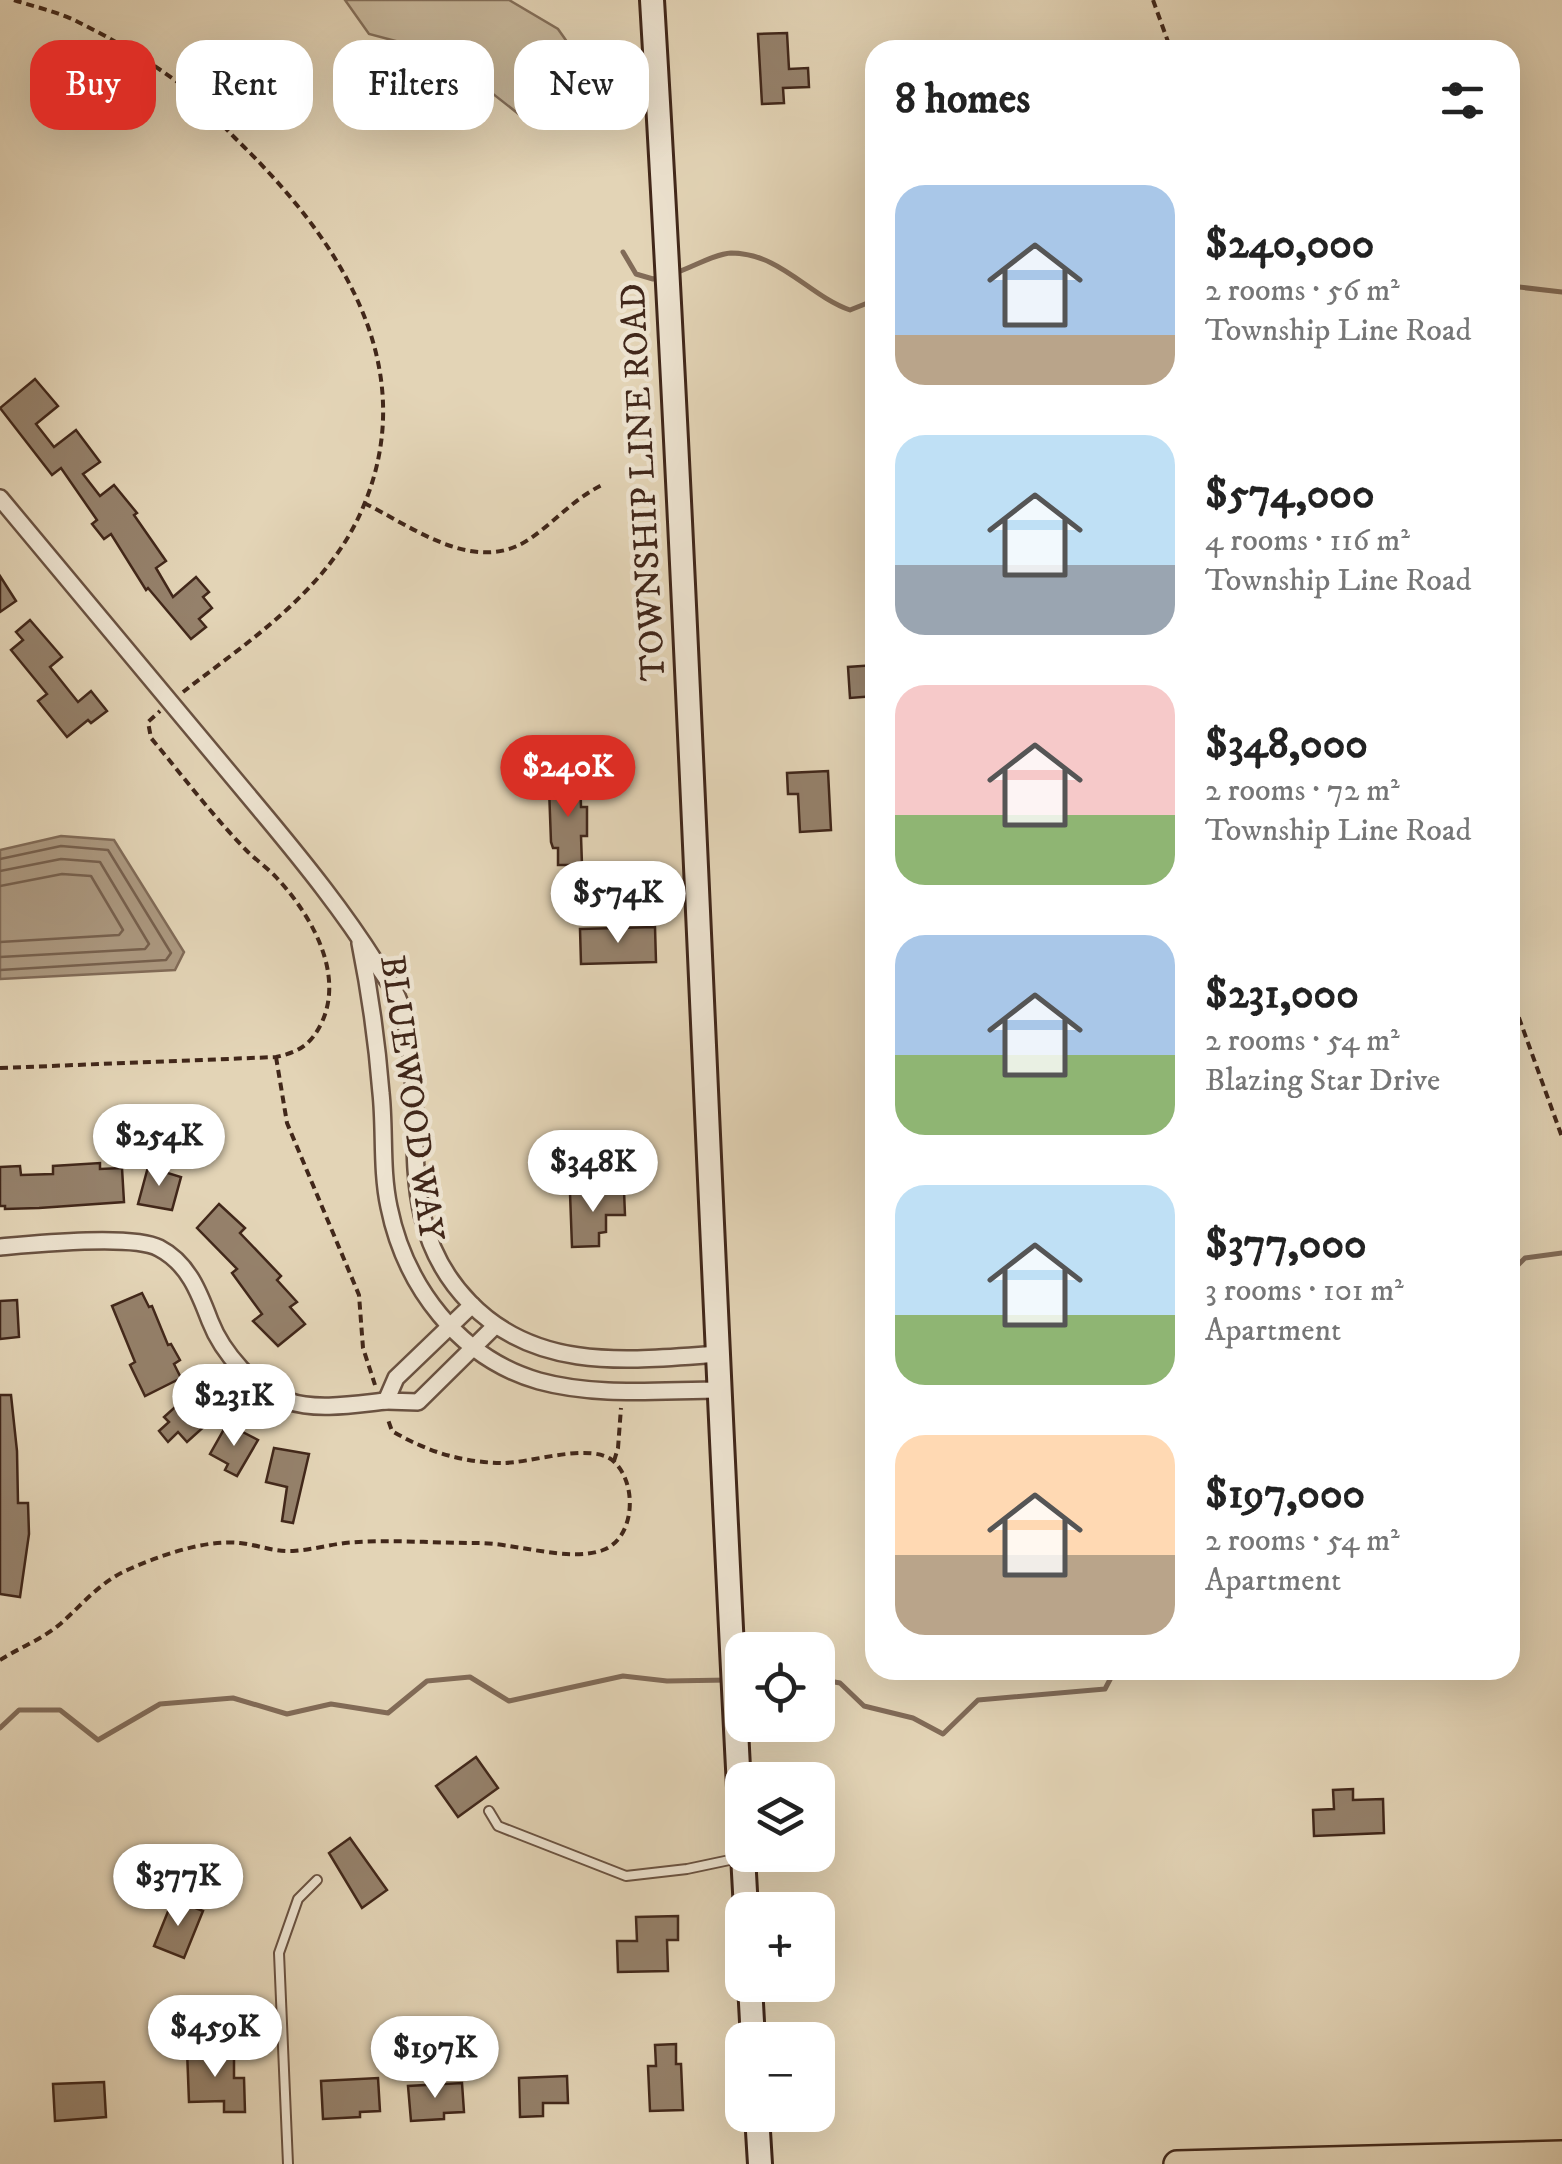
<!DOCTYPE html>
<html lang="en">
<head>
<meta charset="utf-8">
<style>
	body { margin:0; font-family:"IM FELL DW Pica",serif; background:#f6f6f6; color:#222; height:100vh; display:flex; flex-direction:column; font-size:38px; white-space:nowrap }
	* { box-sizing:border-box; margin:0 }
	p { font-size:32px; color:#767676 }
	.icon { flex:none; width:55px; height:55px; fill:none; stroke:currentColor; stroke-width:2; stroke-linecap:round; stroke-linejoin:round }
	.map { position:relative; flex:1; overflow:hidden }
	.drawer { position:absolute; left:865px; top:40px; width:655px; height:1640px; display:flex; flex-direction:column; background:#fff; border-radius:30px; box-shadow:0 10px 40px #0002 }
	.drawer>* { flex:none }
	.hud { position:absolute; left:30px; top:40px; width:685px; height:90px; display:flex; gap:20px }
	.controls { position:absolute; left:725px; top:1632px; display:grid; gap:20px }
	.controls a { display:grid; place-items:center; width:110px; height:110px; border-radius:20px; background:#fff; box-shadow:0 10px 40px #0002; font-size:50px }
	.price { position:absolute; translate:-50% -85px; padding:0 22px; border-radius:35px; background:#fff; color:#222; font-size:32px; line-height:65px; filter:drop-shadow(0 2px 5px #0008) }
	.price::after { content:''; position:absolute; left:50%; top:60px; width:30px; height:22px; margin-left:-15px; background:inherit; clip-path:polygon(0 0,100% 0,50% 100%) }
	.price.on { background:#d93025; color:#fff }
	ul { padding:0; list-style:none }
	li { display:flex; align-items:center; gap:30px; height:250px; padding:0 30px }
	li span { display:grid; place-items:center; flex:none; width:280px; height:200px; border-radius:30px; color:#555 }
	li>.icon { margin-inline-start:auto }
	span .icon { width:120px; height:120px; fill:#fffc; stroke-width:1 }
	li b { font-size:42px }
	h2 { display:flex; justify-content:space-between; align-items:center; height:120px; padding:0 30px; font-size:42px }
	.pill { padding:0 35px; border-radius:30px; background:#fff; box-shadow:0 10px 40px #0002; font-size:35px; line-height:90px }
	.pill.on { background:#d93025; color:#fff }
	.map>svg:first-child { display:block }
	.green { fill:#c7b79b; stroke:#846f5a; stroke-width:2.5 }
	.water { fill:#ac9981; stroke:#816b58; stroke-width:2.5 }
	.lines { fill:none; stroke-linecap:round; stroke-linejoin:round }
	.shore { stroke:#76604e; stroke-width:2.5 }
	.stream { stroke:#816b58; stroke-width:5 }
	.building { fill:#95816b; stroke:#41271a; stroke-width:2.5 }
	.lane-casing { stroke:#6a5241; stroke-width:12 }
	.street-casing { stroke:#6a5241; stroke-width:20 }
	.secondary-casing { stroke:#41271a; stroke-width:28 }
	.primary-casing { stroke:#41271a; stroke-width:30 }
	.path { stroke:#41271a; stroke-width:4; stroke-dasharray:8 5; stroke-linecap:butt }
	.lane { stroke:#ede3d0; stroke-width:8 }
	.street { stroke:#ede3d0; stroke-width:15 }
	.secondary { stroke:#ede3d0; stroke-width:22 }
	.primary { stroke:#e3d4b6; stroke-width:25 }
	.labels { text-anchor:middle; dominant-baseline:central; stroke-width:9; stroke-linejoin:round; paint-order:stroke }
	.street-label { font-size:35px; fill:#41271a; stroke:#ede3d0 }
</style>
</head>
<body>
<div class="map">
<svg width="1562" height="2164" viewBox="0 0 1562 2164">
	<rect width="100%" height="100%" fill="#e3d4b6"/>
	<filter id="stains"><feTurbulence type="fractalNoise" baseFrequency=".002" numOctaves="4"/><feColorMatrix values="0 0 0 0 .2 0 0 0 0 .09 0 0 0 0 .02 0 0 0 .5 -.17"/></filter>
	<radialGradient id="worn" r=".72"><stop offset=".6" stop-color="#630" stop-opacity="0"/><stop offset="1" stop-color="#630" stop-opacity=".3"/></radialGradient>
	<!-- green -->
	<path class="green" d="M 345,0 L 509,0 L 558,29 L 582,63 L 598,74 L 602,85 L 570,123 L 544,127 L 530,123 L 441,53 L 369,34 Z"/>
	<!-- water -->
	<path class="water" d="M 61,836 L 114,840 L 184,952 L 175,970 L 0,979 L 0,850 Z"/>
	<g class="lines">
		<!-- shore -->
		<g class="shore">
			<path d="M 0,859 L 61,846 L 108,850 L 171,953 L 166,960 L 0,970"/>
			<path d="M 0,871 L 61,859 L 100,862 L 149,944 L 145,949 L 0,957"/>
			<path d="M 0,886 L 62,874 L 91,876 L 123,930 L 119,935 L 0,942"/>
		</g>
		<!-- stream -->
		<g class="stream">
			<path d="M 623,252 L 636,274 L 653,279 L 661,277"/>
			<path d="M 672,274 C 690,269 713,254 731,253 C 780,253 808,295 850,310 L 875,300"/>
			<path d="M 1510,286 L 1562,292"/>
			<path d="M 1510,1273 L 1525,1258 L 1562,1253"/>
			<path d="M 818,1679 L 840,1683 L 864,1706 L 913,1718 L 943,1734 L 978,1700 L 1105,1689 L 1115,1670"/>
			<path d="M 0,1728 L 19,1710 L 60,1710 L 98,1740 L 160,1704 L 233,1698 L 287,1714 L 331,1704 L 388,1713 L 427,1681 L 470,1677 L 509,1701 L 623,1676 L 667,1681 L 729,1680"/>
		</g>
	</g>
	<!-- building -->
	<g class="building">
		<path d="M 787,33 L 789,69 L 808,68 L 809,87 L 783,88 L 784,103 L 762,104 L 758,34 Z"/>
		<path d="M 35,379 L 58,406 L 36,424 L 54,447 L 76,430 L 100,462 L 83,474 L 100,496 L 114,485 L 137,513 L 134,515 L 166,561 L 156,568 L 173,597 L 196,577 L 209,592 L 203,597 L 212,608 L 199,619 L 206,627 L 191,639 L 148,588 L 146,590 L 111,534 L 104,539 L 92,524 L 97,520 L 61,468 L 52,475 L 0,408 Z"/>
		<path d="M 0,576 L 16,601 L 0,612 Z"/>
		<path d="M 30,620 L 62,657 L 50,667 L 78,702 L 91,691 L 107,711 L 91,723 L 88,720 L 67,737 L 38,701 L 47,694 L 11,650 L 23,640 L 16,632 Z"/>
		<path d="M 875,665 L 875,696 L 850,698 L 848,667 Z"/>
		<path d="M 566,770 L 580,770 L 581,807 L 587,807 L 587,836 L 581,836 L 582,865 L 558,865 L 558,848 L 553,848 L 551,842 L 549,788 L 566,788 Z"/>
		<path d="M 828,771 L 831,830 L 800,832 L 798,794 L 788,794 L 787,773 Z"/>
		<path d="M 655,927 L 656,962 L 581,964 L 580,929 Z"/>
		<path d="M 100,1163 L 100,1169 L 122,1168 L 124,1202 L 39,1208 L 5,1209 L 5,1206 L 0,1206 L 0,1167 L 20,1166 L 21,1175 L 53,1174 L 53,1166 Z"/>
		<path d="M 148,1167 L 181,1177 L 172,1210 L 138,1204 Z"/>
		<path d="M 624,1191 L 625,1215 L 606,1215 L 606,1232 L 599,1233 L 599,1246 L 572,1247 L 570,1193 Z"/>
		<path d="M 219,1204 L 245,1228 L 240,1233 L 281,1276 L 277,1280 L 297,1302 L 290,1307 L 305,1324 L 278,1346 L 253,1321 L 262,1314 L 232,1273 L 237,1269 L 197,1228 Z"/>
		<path d="M 142,1293 L 149,1307 L 152,1306 L 168,1345 L 171,1344 L 180,1360 L 174,1364 L 181,1378 L 145,1396 L 130,1365 L 135,1362 L 112,1306 Z"/>
		<path d="M 17,1300 L 19,1337 L 0,1339 L 0,1301 Z"/>
		<path d="M 194,1390 L 218,1414 L 187,1442 L 178,1432 L 168,1442 L 159,1431 L 169,1422 L 164,1417 Z"/>
		<path d="M 0,1395 L 11,1395 L 17,1451 L 18,1503 L 28,1503 L 29,1534 L 20,1597 L 0,1594 Z"/>
		<path d="M 227,1424 L 258,1440 L 237,1476 L 225,1470 L 228,1464 L 210,1454 Z"/>
		<path d="M 274,1448 L 309,1454 L 293,1523 L 282,1521 L 287,1487 L 266,1482 Z"/>
		<path d="M 476,1757 L 498,1788 L 458,1817 L 436,1786 Z"/>
		<path d="M 1353,1789 L 1353,1800 L 1383,1799 L 1384,1833 L 1314,1836 L 1313,1810 L 1334,1809 L 1333,1790 Z"/>
		<path d="M 350,1838 L 387,1890 L 362,1908 L 329,1853 Z"/>
		<path d="M 173,1899 L 203,1911 L 184,1958 L 154,1946 Z"/>
		<path d="M 678,1916 L 678,1940 L 667,1940 L 668,1971 L 618,1972 L 617,1941 L 637,1941 L 636,1917 Z"/>
		<path d="M 676,2044 L 676,2064 L 681,2064 L 683,2110 L 650,2111 L 648,2066 L 656,2066 L 655,2045 Z"/>
		<path d="M 218,2049 L 218,2059 L 234,2058 L 234,2078 L 244,2078 L 245,2112 L 224,2112 L 224,2101 L 189,2102 L 187,2050 Z"/>
		<path d="M 567,2076 L 568,2103 L 543,2103 L 543,2116 L 520,2117 L 519,2078 Z"/>
		<path d="M 378,2078 L 380,2111 L 360,2112 L 360,2117 L 323,2119 L 321,2081 Z"/>
		<path d="M 104,2082 L 106,2117 L 55,2121 L 53,2084 Z"/>
		<path d="M 462,2083 L 464,2112 L 444,2113 L 444,2119 L 411,2121 L 408,2086 Z"/>
	</g>
	<g class="lines">
		<!-- lane casing -->
		<g class="lane-casing">
			<g id="lane">
				<path d="M 489,1811 L 498,1826 L 626,1876 L 687,1869 L 739,1858"/>
				<path d="M 288,2164 L 279,1953 L 298,1899 L 317,1880"/>
			</g>
		</g>
		<!-- street casing -->
		<g class="street-casing">
			<g id="street">
				<path d="M 0,498 C 88,605 178,711 267,818 C 306,865 343,911 376,963 C 383,975 395,988 399,1001 C 436,1105 382,1213 470,1303 C 538,1373 631,1360 719,1354"/>
				<path d="M 360,943 C 370,993 377,1042 381,1093 C 385,1130 381,1170 389,1207 C 405,1286 459,1358 539,1381 C 597,1397 661,1390 721,1390"/>
				<path d="M 0,1247 C 33,1244 132,1234 159,1248 C 188,1263 199,1292 210,1321 C 222,1352 254,1390 288,1401 C 316,1411 357,1404 386,1401"/>
				<path d="M 472,1305 L 396,1378 L 386,1401 L 418,1402 L 495,1326"/>
			</g>
		</g>
		<!-- secondary casing -->
		<g class="secondary-casing">
			<g id="secondary">
				<path d="M 652,0 C 689,614 709,1230 742,1844"/>
				<path d="M 743,1855 L 746,1910"/>
				<path d="M 750,1985 L 753,2040"/>
				<path d="M 757,2115 L 760,2164"/>
			</g>
		</g>
		<!-- primary casing -->
		<g class="primary-casing">
			<path id="primary" d="M 1177,2164 L 1562,2154"/>
		</g>
		<!-- path -->
		<g class="path">
			<path d="M 14,0 C 35,7 59,12 78,22 C 111,38 146,59 176,81 C 197,96 216,119 235,138 C 337,237 426,366 361,512 C 326,591 249,641 183,692"/>
			<path d="M 1153,0 L 1171,50"/>
			<path d="M 364,503 C 413,527 474,575 528,540 C 555,522 572,500 602,485"/>
			<path d="M 1510,993 L 1562,1137"/>
			<path d="M 276,1057 L 287,1123 L 359,1295 L 363,1348 L 375,1385"/>
			<path d="M 0,1068 L 276,1057 C 299,1052 311,1045 322,1022 C 345,971 309,912 275,876 C 266,867 255,859 246,850 C 212,815 182,775 151,738 L 148,722 L 160,711"/>
			<path d="M 614,1461 L 618,1448 L 621,1408"/>
			<path d="M 0,1660 C 19,1648 42,1639 59,1625 C 80,1607 97,1585 123,1572 C 155,1557 204,1539 240,1543 C 258,1545 274,1552 293,1551 C 311,1550 328,1545 345,1543 C 387,1539 432,1543 475,1543 C 513,1542 568,1563 603,1550 C 636,1538 638,1481 612,1460 C 588,1442 529,1464 500,1463 C 460,1462 426,1451 392,1431 L 387,1417"/>
		</g>
		<!-- lane -->
		<use href="#lane" class="lane"/>
		<!-- street -->
		<use href="#street" class="street"/>
		<!-- secondary -->
		<use href="#secondary" class="secondary"/>
		<!-- primary -->
		<use href="#primary" class="primary"/>
	</g>
	<g class="labels">
		<!-- street labels -->
		<g class="street-label">
			<text transform="translate(644 482) rotate(-93)">TOWNSHIP LINE ROAD</text>
			<text transform="translate(411 1098) rotate(82)">BLUEWOOD WAY</text>
		</g>
	</g>
	<rect width="100%" height="100%" filter="url(#stains)"/>
	<rect width="100%" height="100%" fill="url(#worn)"/>
</svg>
<div class="controls">
<a><svg class="icon" aria-label="locate" viewBox="0 0 24 24"><circle cx="12" cy="12" r="6"/><path d="M12 2v4M12 18v4M2 12h4M18 12h4"/></svg></a>
<a><svg class="icon" aria-label="layers" viewBox="0 0 24 24"><path d="M12 4l9 5-9 5-9-5zM3 14l9 5 9-5"/></svg></a>
<a>+</a>
<a>−</a>
</div>
<b class="price on" style="left:568px;top:820px">$240K</b>
<b class="price" style="left:618px;top:946px">$574K</b>
<b class="price" style="left:159px;top:1189px">$254K</b>
<b class="price" style="left:593px;top:1215px">$348K</b>
<b class="price" style="left:234px;top:1449px">$231K</b>
<b class="price" style="left:178px;top:1929px">$377K</b>
<b class="price" style="left:215px;top:2080px">$459K</b>
<b class="price" style="left:435px;top:2101px">$197K</b>
<div class="hud">
<a class="pill on">Buy</a>
<a class="pill">Rent</a>
<a class="pill">Filters</a>
<a class="pill">New</a>
</div>
<section class="drawer">
<h2>8 homes<svg class="icon" aria-label="filters" viewBox="0 0 24 24"><path d="M4 7h16M4 17h16"/><circle cx="9" cy="7" r="2"/><circle cx="15" cy="17" r="2"/></svg></h2>
<ul>
<li><span style="background:linear-gradient(#a9c7e8 75%,#b9a48a 0)"><svg class="icon" aria-label="home" viewBox="0 0 24 24"><path d="M3 11l9-7 9 7M6 9v11h12V9"/></svg></span><div><b>$240,000</b><p>2 rooms · 56 m²</p><p>Township Line Road</p></div></li>
<li><span style="background:linear-gradient(#bfe0f5 65%,#9aa5b1 0)"><svg class="icon" aria-label="home" viewBox="0 0 24 24"><path d="M3 11l9-7 9 7M6 9v11h12V9"/></svg></span><div><b>$574,000</b><p>4 rooms · 116 m²</p><p>Township Line Road</p></div></li>
<li><span style="background:linear-gradient(#f6c9c9 65%,#8fb573 0)"><svg class="icon" aria-label="home" viewBox="0 0 24 24"><path d="M3 11l9-7 9 7M6 9v11h12V9"/></svg></span><div><b>$348,000</b><p>2 rooms · 72 m²</p><p>Township Line Road</p></div></li>
<li><span style="background:linear-gradient(#a9c7e8 60%,#8fb573 0)"><svg class="icon" aria-label="home" viewBox="0 0 24 24"><path d="M3 11l9-7 9 7M6 9v11h12V9"/></svg></span><div><b>$231,000</b><p>2 rooms · 54 m²</p><p>Blazing Star Drive</p></div></li>
<li><span style="background:linear-gradient(#bfe0f5 65%,#8fb573 0)"><svg class="icon" aria-label="home" viewBox="0 0 24 24"><path d="M3 11l9-7 9 7M6 9v11h12V9"/></svg></span><div><b>$377,000</b><p>3 rooms · 101 m²</p><p>Apartment</p></div></li>
<li><span style="background:linear-gradient(#ffd9b3 60%,#b9a48a 0)"><svg class="icon" aria-label="home" viewBox="0 0 24 24"><path d="M3 11l9-7 9 7M6 9v11h12V9"/></svg></span><div><b>$197,000</b><p>2 rooms · 54 m²</p><p>Apartment</p></div></li>
</ul>
</section>
</div>
</body>
</html>
